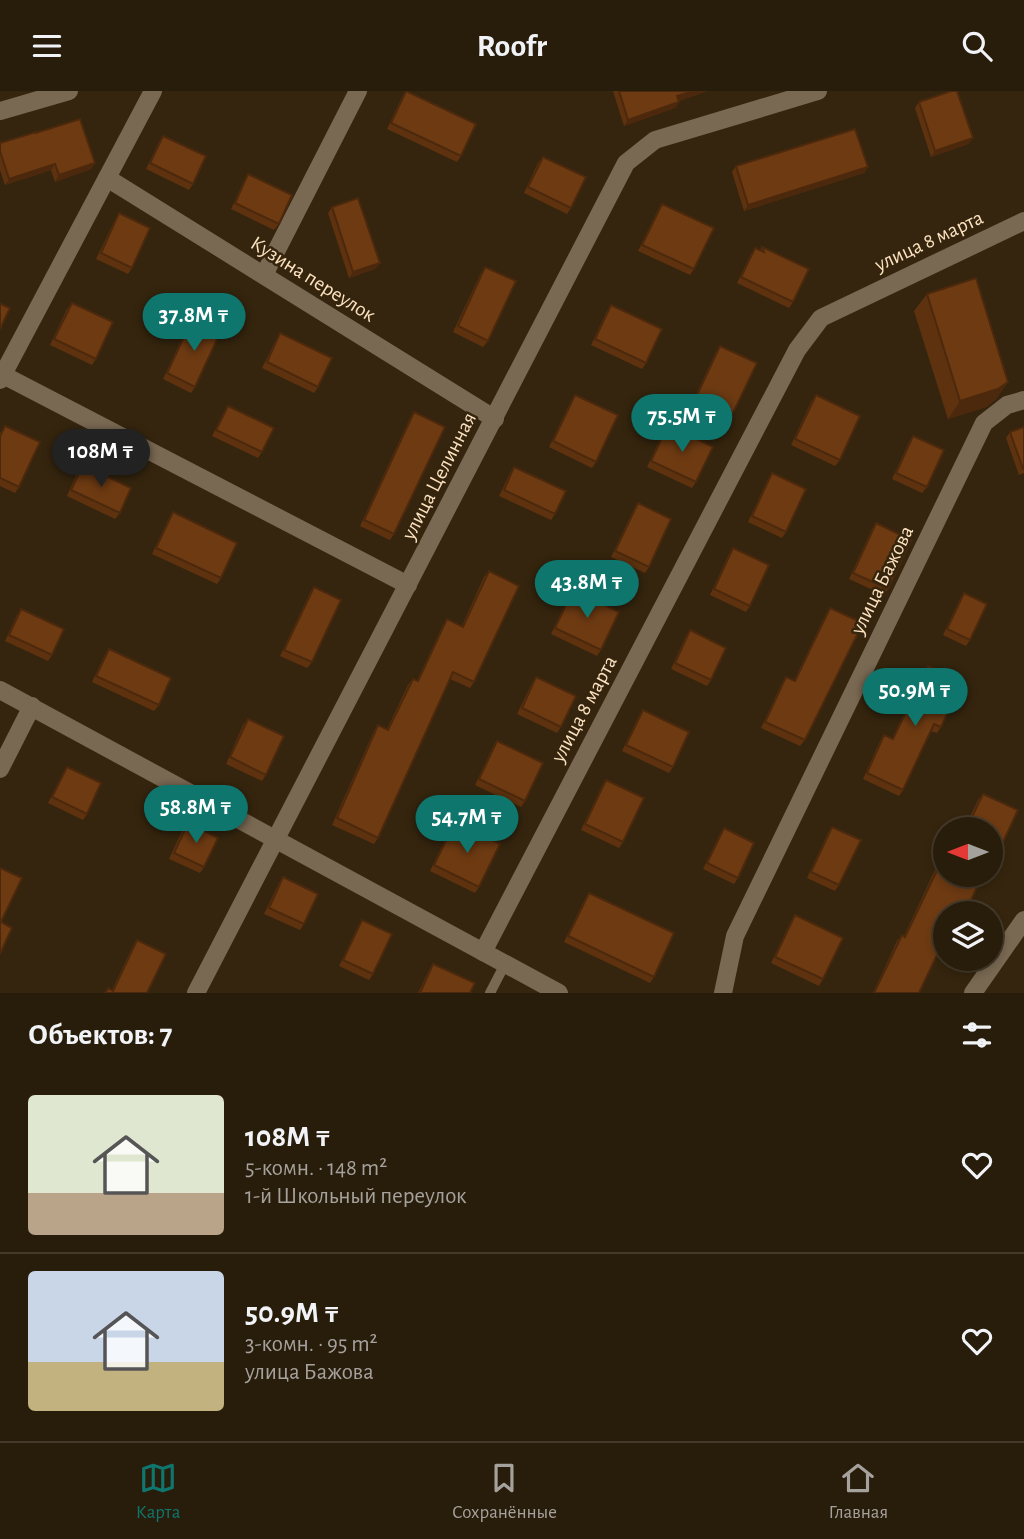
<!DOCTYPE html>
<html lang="ru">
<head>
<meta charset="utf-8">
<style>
	body { margin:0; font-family:"Alegreya Sans",sans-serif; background:#302513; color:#f1f3f6; height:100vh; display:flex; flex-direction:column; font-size:26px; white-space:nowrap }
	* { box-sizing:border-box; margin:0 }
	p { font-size:23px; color:#a5a19c }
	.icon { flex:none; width:38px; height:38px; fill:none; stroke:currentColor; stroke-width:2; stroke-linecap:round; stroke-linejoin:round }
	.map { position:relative; height:902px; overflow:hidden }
	.side { display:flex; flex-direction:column; background:#281c0a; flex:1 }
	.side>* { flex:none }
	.needle { width:46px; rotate:270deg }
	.fabs { position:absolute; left:933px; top:726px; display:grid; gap:14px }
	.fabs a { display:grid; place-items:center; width:70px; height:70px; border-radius:50%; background:#281c0a; box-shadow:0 4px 10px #0003,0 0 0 2px #443a2b; font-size:35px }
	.price { position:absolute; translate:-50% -60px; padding:0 16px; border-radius:24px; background:#0f766e; color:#fff; font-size:23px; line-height:46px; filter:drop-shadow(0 2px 4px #0008) }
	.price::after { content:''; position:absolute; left:50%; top:42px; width:21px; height:16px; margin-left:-10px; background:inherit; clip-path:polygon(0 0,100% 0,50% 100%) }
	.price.selected { background:#222; color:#fff }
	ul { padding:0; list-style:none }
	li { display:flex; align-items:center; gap:21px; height:175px; padding:0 28px }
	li+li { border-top:2px solid #443a2b }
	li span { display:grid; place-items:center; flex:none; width:196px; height:140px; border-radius:7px; color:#555 }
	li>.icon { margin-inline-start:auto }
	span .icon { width:84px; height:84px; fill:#fffc; stroke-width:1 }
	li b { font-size:30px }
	h2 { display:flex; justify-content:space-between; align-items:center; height:84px; padding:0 28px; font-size:30px }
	header { display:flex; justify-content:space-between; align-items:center; height:91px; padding:0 28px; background:#281c0a; font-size:32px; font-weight:700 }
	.tabs { display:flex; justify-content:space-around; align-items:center; height:98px; border-top:2px solid #443a2b; background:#281c0a; font-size:19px; color:#a5a19c }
	.tabs a { display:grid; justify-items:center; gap:4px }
	.tabs .selected { color:#0f766e }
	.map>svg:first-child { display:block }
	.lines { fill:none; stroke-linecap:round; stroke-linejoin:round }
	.service { stroke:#796852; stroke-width:10 }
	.minor { stroke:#796852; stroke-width:18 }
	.wall { fill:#5e320f }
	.shaded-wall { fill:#4c290d }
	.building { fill:#6d3a12; stroke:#4c290d; stroke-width:2 }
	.labels { text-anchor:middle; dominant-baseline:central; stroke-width:5; stroke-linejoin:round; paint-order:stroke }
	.street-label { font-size:21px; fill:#fde2c0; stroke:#35250e }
</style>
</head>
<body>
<header><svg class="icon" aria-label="menu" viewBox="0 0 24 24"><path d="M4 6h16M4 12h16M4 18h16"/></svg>Roofr<svg class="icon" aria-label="search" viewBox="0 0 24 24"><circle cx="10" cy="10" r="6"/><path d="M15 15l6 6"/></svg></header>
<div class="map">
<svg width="1024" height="902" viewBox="0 0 1024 902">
	<rect width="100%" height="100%" fill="#35250e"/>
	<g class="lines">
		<!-- service -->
		<path class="service" d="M 490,902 L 505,873"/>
		<!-- minor -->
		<g class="minor">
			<path d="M 0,20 L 69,0"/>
			<path d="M 107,87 L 495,328"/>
			<path d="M 264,184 L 358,0"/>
			<path d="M 3,284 L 408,494"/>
			<path d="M 0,289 L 153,0"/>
			<path d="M 0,599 L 559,902"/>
			<path d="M 0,678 L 32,615"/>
			<path d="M 483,861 L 797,259 L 821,227 L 1024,130"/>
			<path d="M 196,902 L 626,72 L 655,49 L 818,0"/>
			<path d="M 723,902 L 735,845 L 984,332 L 1007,314 L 1024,309"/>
			<path d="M 973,902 L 1024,829"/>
		</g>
	</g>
	<!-- wall -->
	<g class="wall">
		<path d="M 406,0 L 461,65 L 457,71 L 387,38 L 402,6 Z"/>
		<path d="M 613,0 L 707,0 L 679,10 L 679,11 L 675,17 L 624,35 Z"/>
		<path d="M 919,11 L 973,47 L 968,53 L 931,66 L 915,17 Z"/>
		<path d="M 36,42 L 95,72 L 91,78 L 55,91 L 51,79 L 5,94 L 0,79 L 0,52 Z"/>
		<path d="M 163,45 L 193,93 L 189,99 L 146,78 L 159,51 Z"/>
		<path d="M 543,66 L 571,117 L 567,123 L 524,102 L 538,72 Z"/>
		<path d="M 736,75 L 868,76 L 864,82 L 744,120 L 732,81 Z"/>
		<path d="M 248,83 L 279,133 L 274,139 L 231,118 L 244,90 Z"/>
		<path d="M 662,113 L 694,178 L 690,184 L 638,160 L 658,119 Z"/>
		<path d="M 332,116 L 380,172 L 375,178 L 349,187 L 328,122 Z"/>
		<path d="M 119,122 L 132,177 L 128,183 L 96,168 L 115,129 Z"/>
		<path d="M 762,156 L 793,211 L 789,217 L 737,192 L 751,163 L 755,157 L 760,159 Z"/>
		<path d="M 485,176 L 488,250 L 483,256 L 453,241 L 481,182 Z"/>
		<path d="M 927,203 L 1008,291 L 996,308 L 986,316 L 948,328 L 914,220 Z"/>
		<path d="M 72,212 L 96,268 L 92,274 L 50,254 L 67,218 Z"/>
		<path d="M 611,214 L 646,272 L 642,278 L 591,254 L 607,220 Z"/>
		<path d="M 192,229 L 195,296 L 191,302 L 163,288 L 188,235 Z"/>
		<path d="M 280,242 L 318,296 L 314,302 L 262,277 L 276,249 Z"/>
		<path d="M 720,255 L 733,322 L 729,328 L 693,310 L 716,261 Z"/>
		<path d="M 575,304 L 596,371 L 592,377 L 549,356 L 571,310 Z"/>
		<path d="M 816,304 L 840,369 L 835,375 L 791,354 L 811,311 Z"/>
		<path d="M 228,315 L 262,361 L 258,367 L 212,345 L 224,321 Z"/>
		<path d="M 414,321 L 394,443 L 390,449 L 360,435 L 410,327 Z"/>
		<path d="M 668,334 L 696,391 L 692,397 L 647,376 L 664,340 Z"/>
		<path d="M 5,335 L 19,396 L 15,402 L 0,395 L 0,342 Z"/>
		<path d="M 1024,336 L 1024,382 L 1019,384 L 1006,347 L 1010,341 Z"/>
		<path d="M 913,345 L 927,396 L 922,402 L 892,388 L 909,351 Z"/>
		<path d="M 83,374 L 120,422 L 115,428 L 67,405 L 78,380 Z"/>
		<path d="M 514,376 L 555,423 L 551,429 L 499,405 L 510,382 Z"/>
		<path d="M 772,382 L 786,441 L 782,447 L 748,431 L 768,388 Z"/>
		<path d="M 638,412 L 649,476 L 645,482 L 611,466 L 634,418 Z"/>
		<path d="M 173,421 L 221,487 L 217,493 L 152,463 L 169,427 Z"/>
		<path d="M 876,432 L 888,498 L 884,504 L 849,488 L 872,438 Z"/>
		<path d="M 733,457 L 750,515 L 746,521 L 710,504 L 729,463 Z"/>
		<path d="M 489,480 L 474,591 L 470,597 L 450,588 L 378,747 L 374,753 L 332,734 L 374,640 L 378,634 L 387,638 L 408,594 L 413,588 L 417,590 L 443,534 L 447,528 L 462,535 L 484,486 Z"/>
		<path d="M 314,496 L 312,571 L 307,577 L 280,565 L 310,502 Z"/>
		<path d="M 573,499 L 601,559 L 597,565 L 551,543 L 569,505 Z"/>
		<path d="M 964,502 L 970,549 L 966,555 L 943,544 L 960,508 Z"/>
		<path d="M 830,517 L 805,649 L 800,655 L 761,637 L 782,592 L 786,586 L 794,590 L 826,523 Z"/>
		<path d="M 21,518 L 52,564 L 48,570 L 5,550 L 17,524 Z"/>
		<path d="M 690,539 L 711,589 L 707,595 L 671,578 L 686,545 Z"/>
		<path d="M 109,558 L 159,614 L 154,620 L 92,591 L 105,564 Z"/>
		<path d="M 928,575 L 941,636 L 937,642 L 931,640 L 903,699 L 899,705 L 863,688 L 880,650 L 884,644 L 892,648 L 924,581 Z"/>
		<path d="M 536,586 L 561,636 L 557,642 L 517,623 L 532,592 Z"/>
		<path d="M 643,619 L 673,676 L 669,682 L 622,660 L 639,625 Z"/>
		<path d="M 248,628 L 266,684 L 262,690 L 226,673 L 243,634 Z"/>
		<path d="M 497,650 L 525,710 L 521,716 L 475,694 L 493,656 Z"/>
		<path d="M 67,676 L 87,723 L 83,729 L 48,712 L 63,682 Z"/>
		<path d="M 606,689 L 623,751 L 619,757 L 581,739 L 602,695 Z"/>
		<path d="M 983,703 L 999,760 L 994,766 L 990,764 L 990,738 L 964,738 L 978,709 Z"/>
		<path d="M 455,731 L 479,796 L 475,802 L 430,780 L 451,737 Z"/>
		<path d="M 188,732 L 204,776 L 200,782 L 169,768 L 183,738 Z"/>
		<path d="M 832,736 L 839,794 L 835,800 L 807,787 L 828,742 Z"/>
		<path d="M 724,737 L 738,787 L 734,793 L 703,778 L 720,743 Z"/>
		<path d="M 940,773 L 945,822 L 919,902 L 873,902 L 897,850 L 902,844 L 904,845 L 935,779 Z"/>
		<path d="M 283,786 L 304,833 L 300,839 L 264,823 L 279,792 Z"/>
		<path d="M 589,802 L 654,886 L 650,892 L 564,851 L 585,808 Z"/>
		<path d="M 795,824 L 823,888 L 819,895 L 771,872 L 791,830 Z"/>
		<path d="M 362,829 L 373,883 L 369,889 L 339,875 L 358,836 Z"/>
		<path d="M 137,849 L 147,902 L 104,902 L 108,897 L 112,899 L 133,855 Z"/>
		<path d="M 433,873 L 470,902 L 418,902 L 429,879 Z"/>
	</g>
	<!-- shaded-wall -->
	<g class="shaded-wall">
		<path d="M 694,0 L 707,0 L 673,12 L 677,5 Z"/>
		<path d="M 679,11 L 675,17 L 624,35 L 628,29 Z"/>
		<path d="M 973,47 L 968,53 L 931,66 L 935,60 Z"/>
		<path d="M 95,72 L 91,78 L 55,91 L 59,84 Z"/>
		<path d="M 55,73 L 51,79 L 5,94 L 9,88 Z"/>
		<path d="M 868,76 L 864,82 L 744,120 L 748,114 Z"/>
		<path d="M 380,172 L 375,178 L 349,187 L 353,181 Z"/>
		<path d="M 1008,291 L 996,308 L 986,316 L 948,328 L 960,310 Z"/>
	</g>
	<!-- building -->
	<g class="building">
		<path d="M 406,0 L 476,33 L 461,65 L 391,32 Z"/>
		<path d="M 619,0 L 694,0 L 677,5 L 679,11 L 628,29 Z"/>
		<path d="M 951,0 L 957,0 L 973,47 L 935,60 L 919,11 Z"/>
		<path d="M 80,28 L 95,72 L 59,84 L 55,73 L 9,88 L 0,60 L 0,52 L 36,41 L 36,42 Z"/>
		<path d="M 855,38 L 868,76 L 748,114 L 736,75 Z"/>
		<path d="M 163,45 L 206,65 L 193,93 L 150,72 Z"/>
		<path d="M 543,66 L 586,86 L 571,117 L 528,96 Z"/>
		<path d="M 248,83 L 292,104 L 279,133 L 235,112 Z"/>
		<path d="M 358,107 L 380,172 L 353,181 L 332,116 Z"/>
		<path d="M 662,113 L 714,137 L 694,178 L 642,154 Z"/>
		<path d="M 119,122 L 150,137 L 132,177 L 101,162 Z"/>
		<path d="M 762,156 L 809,178 L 793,211 L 741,186 L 755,157 L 764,161 Z"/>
		<path d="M 485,176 L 516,190 L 488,250 L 458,235 Z"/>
		<path d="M 976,187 L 1008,291 L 998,298 L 960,310 L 927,203 Z"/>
		<path d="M 72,212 L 113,231 L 96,268 L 54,248 Z"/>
		<path d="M 0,213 L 10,217 L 0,238 Z"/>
		<path d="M 611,214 L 662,238 L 646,272 L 595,248 Z"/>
		<path d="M 192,229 L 220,242 L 195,296 L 167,282 Z"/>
		<path d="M 280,242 L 332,267 L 318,296 L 267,271 Z"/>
		<path d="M 720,255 L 757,272 L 733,322 L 697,304 Z"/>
		<path d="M 575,304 L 618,324 L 596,371 L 553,350 Z"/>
		<path d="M 816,304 L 860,325 L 840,369 L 795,348 Z"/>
		<path d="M 228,315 L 274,337 L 262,361 L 216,339 Z"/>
		<path d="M 414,321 L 445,336 L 394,443 L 364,429 Z"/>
		<path d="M 668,334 L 713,356 L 696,391 L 651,370 Z"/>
		<path d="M 5,335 L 40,351 L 19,396 L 0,387 L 0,345 Z"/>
		<path d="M 1024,336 L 1024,377 L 1023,378 L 1010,341 Z"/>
		<path d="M 913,345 L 944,359 L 927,396 L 896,382 Z"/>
		<path d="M 83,374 L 131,397 L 120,422 L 71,399 Z"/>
		<path d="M 514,376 L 566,400 L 555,423 L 504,399 Z"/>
		<path d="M 772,382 L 806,398 L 786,441 L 752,425 Z"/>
		<path d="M 638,412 L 671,428 L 649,476 L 615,460 Z"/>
		<path d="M 173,421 L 237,452 L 221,487 L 156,457 Z"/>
		<path d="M 876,432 L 911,449 L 888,498 L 853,482 Z"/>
		<path d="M 733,457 L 769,474 L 750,515 L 714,498 Z"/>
		<path d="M 489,480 L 519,495 L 474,591 L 453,581 L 378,747 L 337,727 L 378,634 L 388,639 L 413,588 L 418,590 L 447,528 L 463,536 Z"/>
		<path d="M 314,496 L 341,509 L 312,571 L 284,559 Z"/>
		<path d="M 573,499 L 619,521 L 601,559 L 555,537 Z"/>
		<path d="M 964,502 L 987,513 L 970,549 L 947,538 Z"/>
		<path d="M 830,517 L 863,532 L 805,649 L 765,631 L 786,586 L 795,590 Z"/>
		<path d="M 21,518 L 64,538 L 52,564 L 9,544 Z"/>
		<path d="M 690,539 L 726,557 L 711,589 L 675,572 Z"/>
		<path d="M 109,558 L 171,587 L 159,614 L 96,585 Z"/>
		<path d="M 928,575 L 962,591 L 941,636 L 934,633 L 903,699 L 867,682 L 884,644 L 893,648 Z"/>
		<path d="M 536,586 L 576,605 L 561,636 L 522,617 Z"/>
		<path d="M 643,619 L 689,641 L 673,676 L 626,654 Z"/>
		<path d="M 248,628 L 284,645 L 266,684 L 230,666 Z"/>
		<path d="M 497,650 L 543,672 L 525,710 L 479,688 Z"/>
		<path d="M 67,676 L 101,692 L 87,723 L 52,706 Z"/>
		<path d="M 606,689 L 644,707 L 623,751 L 585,733 Z"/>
		<path d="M 983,703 L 1018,719 L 999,760 L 990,756 L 990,738 L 966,738 Z"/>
		<path d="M 455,731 L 500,753 L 479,796 L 434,774 Z"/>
		<path d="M 188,732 L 218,747 L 204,776 L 174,762 Z"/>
		<path d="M 832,736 L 861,749 L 839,794 L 811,781 Z"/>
		<path d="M 724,737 L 754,752 L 738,787 L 707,772 Z"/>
		<path d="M 940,773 L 945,776 L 945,784 L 962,784 L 979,792 L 965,822 L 945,822 L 945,847 L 919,902 L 874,902 L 902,844 L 905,846 Z"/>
		<path d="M 0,777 L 22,787 L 1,831 L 12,837 L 0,863 Z"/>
		<path d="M 283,786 L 318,803 L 304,833 L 269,817 Z"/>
		<path d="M 589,802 L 674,842 L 654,886 L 568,845 Z"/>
		<path d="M 795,824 L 843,847 L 823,888 L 775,866 Z"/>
		<path d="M 362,829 L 392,843 L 373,883 L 343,869 Z"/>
		<path d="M 137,849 L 166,863 L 147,902 L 106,902 L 108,897 L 113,900 Z"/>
		<path d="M 433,873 L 475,892 L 470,902 L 420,902 Z"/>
	</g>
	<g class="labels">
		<!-- street labels -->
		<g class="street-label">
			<text transform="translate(929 150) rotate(-25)">улица 8 марта</text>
			<text transform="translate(313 188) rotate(32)">Кузина переулок</text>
			<text transform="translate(439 385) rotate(-63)">улица Целинная</text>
			<text transform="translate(882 489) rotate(-64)">улица Бажова</text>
			<text transform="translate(584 618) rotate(-62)">улица 8 марта</text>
		</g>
	</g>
</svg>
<div class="fabs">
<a><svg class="needle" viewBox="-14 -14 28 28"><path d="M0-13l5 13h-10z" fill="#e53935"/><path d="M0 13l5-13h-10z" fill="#a5a19c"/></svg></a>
<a><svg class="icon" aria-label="layers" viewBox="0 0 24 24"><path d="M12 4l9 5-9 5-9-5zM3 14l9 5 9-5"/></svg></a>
</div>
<b class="price" style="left:194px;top:262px">37.8M ₸</b>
<b class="price" style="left:682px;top:363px">75.5M ₸</b>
<b class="price selected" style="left:101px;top:398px">108M ₸</b>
<b class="price" style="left:587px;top:529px">43.8M ₸</b>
<b class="price" style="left:915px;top:637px">50.9M ₸</b>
<b class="price" style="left:196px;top:754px">58.8M ₸</b>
<b class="price" style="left:467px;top:764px">54.7M ₸</b>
</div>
<section class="side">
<h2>Объектов: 7<svg class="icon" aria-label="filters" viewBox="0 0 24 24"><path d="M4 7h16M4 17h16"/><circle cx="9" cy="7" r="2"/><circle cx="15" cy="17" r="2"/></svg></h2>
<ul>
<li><span style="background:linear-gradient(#dfe7d0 70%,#b9a48a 0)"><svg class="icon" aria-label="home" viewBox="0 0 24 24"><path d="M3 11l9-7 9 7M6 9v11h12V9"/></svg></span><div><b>108M ₸</b><p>5-комн. · 148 m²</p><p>1-й Школьный переулок</p></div><svg class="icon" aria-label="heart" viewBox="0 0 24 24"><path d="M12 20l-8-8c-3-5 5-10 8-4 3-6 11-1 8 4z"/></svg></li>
<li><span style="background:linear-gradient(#c9d6e8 65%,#c2b280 0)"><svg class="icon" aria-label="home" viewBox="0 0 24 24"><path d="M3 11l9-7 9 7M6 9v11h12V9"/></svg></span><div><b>50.9M ₸</b><p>3-комн. · 95 m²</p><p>улица Бажова</p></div><svg class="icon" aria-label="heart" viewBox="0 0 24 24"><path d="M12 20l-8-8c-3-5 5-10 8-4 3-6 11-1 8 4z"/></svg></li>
</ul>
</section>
<nav class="tabs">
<a class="selected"><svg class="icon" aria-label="map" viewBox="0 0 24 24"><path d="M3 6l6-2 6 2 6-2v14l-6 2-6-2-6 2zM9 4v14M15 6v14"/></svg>Карта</a>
<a><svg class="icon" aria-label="saved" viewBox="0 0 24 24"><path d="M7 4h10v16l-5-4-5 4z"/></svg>Сохранённые</a>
<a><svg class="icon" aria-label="home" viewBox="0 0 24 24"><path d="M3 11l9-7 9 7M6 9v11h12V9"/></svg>Главная</a>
</nav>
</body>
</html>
